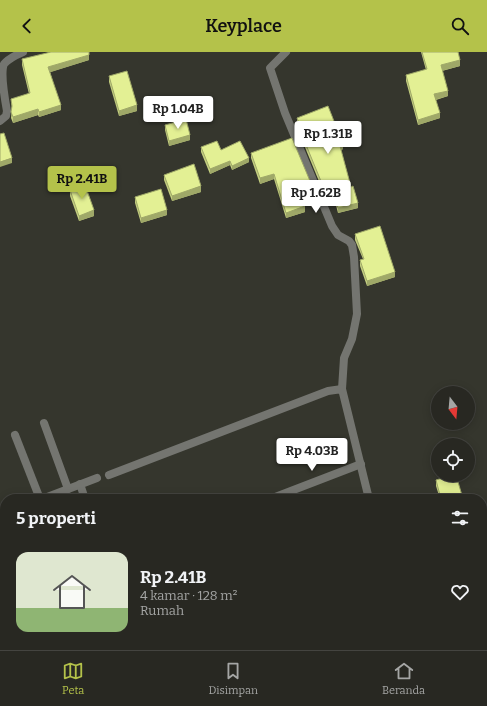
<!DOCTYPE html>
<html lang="id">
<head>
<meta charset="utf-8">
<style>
	body { margin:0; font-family:Bitter,serif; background:#34342f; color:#f1f3f6; height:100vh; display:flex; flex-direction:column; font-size:15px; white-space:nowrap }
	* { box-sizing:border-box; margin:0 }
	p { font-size:13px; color:#a5a6a5 }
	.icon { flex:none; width:22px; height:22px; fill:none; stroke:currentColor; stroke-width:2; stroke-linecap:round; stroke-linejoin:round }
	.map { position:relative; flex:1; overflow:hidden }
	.sheet { position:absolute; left:0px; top:442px; width:487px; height:156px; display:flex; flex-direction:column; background:#282822; border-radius:16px 16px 0 0; box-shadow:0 2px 10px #0003,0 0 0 1px #444440 }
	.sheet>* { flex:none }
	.needle { width:26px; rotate:164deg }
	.controls { position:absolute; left:431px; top:334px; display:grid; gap:8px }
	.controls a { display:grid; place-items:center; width:44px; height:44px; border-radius:50%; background:#282822; box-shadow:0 2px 10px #0003,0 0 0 1px #444440; font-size:20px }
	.price { position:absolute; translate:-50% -34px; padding:0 9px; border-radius:4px; background:#fff; color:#222; font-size:13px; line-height:26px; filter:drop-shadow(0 1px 2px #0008) }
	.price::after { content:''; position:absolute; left:50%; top:24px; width:12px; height:9px; margin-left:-6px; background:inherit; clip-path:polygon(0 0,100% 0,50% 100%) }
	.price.active { background:#b4c24a; color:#111 }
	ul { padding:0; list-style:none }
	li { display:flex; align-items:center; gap:12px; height:100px; padding:0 16px }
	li+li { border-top:1px solid #444440 }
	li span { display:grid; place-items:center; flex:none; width:112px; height:80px; border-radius:12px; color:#555 }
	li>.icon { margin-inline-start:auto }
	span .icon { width:48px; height:48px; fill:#fffc; stroke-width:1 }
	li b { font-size:17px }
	h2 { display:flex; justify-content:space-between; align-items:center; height:48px; padding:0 16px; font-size:17px }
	header { display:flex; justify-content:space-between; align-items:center; height:52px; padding:0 16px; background:#b4c24a; color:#111; font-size:18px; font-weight:600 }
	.tabs { display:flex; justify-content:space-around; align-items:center; height:56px; border-top:1px solid #444440; background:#282822; font-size:11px; color:#a5a6a5 }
	.tabs a { display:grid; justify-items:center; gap:2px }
	.tabs .active { color:#b4c24a }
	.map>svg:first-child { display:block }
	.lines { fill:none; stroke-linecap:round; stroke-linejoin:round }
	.minor { stroke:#747570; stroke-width:8 }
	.tertiary { stroke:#747570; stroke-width:8 }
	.wall { fill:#c3ce7f }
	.shaded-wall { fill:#9fa868 }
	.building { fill:#e3f094; stroke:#9fa868 }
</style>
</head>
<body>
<header><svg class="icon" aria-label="back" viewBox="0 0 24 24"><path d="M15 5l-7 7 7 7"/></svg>Keyplace<svg class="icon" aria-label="search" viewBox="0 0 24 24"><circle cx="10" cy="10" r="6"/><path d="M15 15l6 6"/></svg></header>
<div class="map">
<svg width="487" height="598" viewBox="0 0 487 598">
	<rect width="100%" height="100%" fill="#35362d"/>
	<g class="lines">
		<!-- minor -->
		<g class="minor">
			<path d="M 286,0 L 270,16 L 285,61 L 332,174 L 338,183 L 349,189 L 352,193 L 354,205 L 357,262 L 352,287 L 344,306 L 342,337"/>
			<path d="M 0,69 L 6,64 L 7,59 C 5,48 0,21 4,12 C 9,6 16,3 23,0"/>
			<path d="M 44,371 L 68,437"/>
			<path d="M 15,383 L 40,447"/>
			<path d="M 109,423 L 328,339 L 342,337 L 369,447"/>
			<path d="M 80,432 L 85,447"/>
			<path d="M 42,447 L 97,426"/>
			<path d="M 270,447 L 361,412"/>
			<path d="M 25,593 L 26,598"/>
			<path d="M 108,593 L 110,598"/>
			<path d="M 415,593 L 416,598"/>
			<path d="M 361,598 L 374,593"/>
		</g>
		<!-- tertiary -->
		<path class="tertiary" d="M 447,598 L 478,593"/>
	</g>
	<!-- wall -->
	<g class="wall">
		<path d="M 49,0 L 89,0 L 89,8 L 50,20 L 61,58 L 39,65 L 38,63 L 13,71 L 11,66 L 12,56 L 11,47 L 29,42 L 22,13 L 22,7 L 50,1 Z"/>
		<path d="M 421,0 L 458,0 L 460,14 L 442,19 L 448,44 L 436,48 L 440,66 L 418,73 L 406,29 L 406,23 L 426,18 Z"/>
		<path d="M 109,24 L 137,59 L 119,64 L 109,30 Z"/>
		<path d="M 297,66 L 343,97 L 341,98 L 351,135 L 358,156 L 338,161 L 333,142 L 325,144 L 302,88 L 302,84 L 297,71 Z"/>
		<path d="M 165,73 L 190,88 L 169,94 L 165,78 Z"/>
		<path d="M 201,95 L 221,98 L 249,110 L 232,118 L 230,113 L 210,122 L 201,100 Z"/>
		<path d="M 251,101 L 315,147 L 303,150 L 305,160 L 286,166 L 274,127 L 260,132 L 251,106 Z"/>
		<path d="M 164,123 L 201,140 L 172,149 L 164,128 Z"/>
		<path d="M 70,138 L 94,164 L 79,169 L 70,144 Z"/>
		<path d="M 135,145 L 167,163 L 141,171 L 135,151 Z"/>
		<path d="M 355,182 L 395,225 L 367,234 L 360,214 L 360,208 L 363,207 L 355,188 Z"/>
		<path d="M 436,428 L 463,447 L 440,447 L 436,434 Z"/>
	</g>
	<!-- shaded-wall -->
	<g class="shaded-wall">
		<path d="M 89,3 L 89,8 L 48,21 L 48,15 Z"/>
		<path d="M 460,8 L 460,14 L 441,19 L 441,13 Z"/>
		<path d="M 448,39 L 448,44 L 434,48 L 434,42 Z"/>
		<path d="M 61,53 L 61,58 L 39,65 L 39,60 Z"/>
		<path d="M 137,53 L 137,59 L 119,64 L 119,59 Z"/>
		<path d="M 38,57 L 38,63 L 13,71 L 13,65 Z"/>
		<path d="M 440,61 L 440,66 L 418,73 L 418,68 Z"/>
		<path d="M 190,83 L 190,88 L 169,94 L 169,89 Z"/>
		<path d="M 343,92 L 343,97 L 340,99 L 340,94 Z"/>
		<path d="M 12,106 L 12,111 L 0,115 L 0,110 Z"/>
		<path d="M 249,106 L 249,110 L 232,118 L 232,114 Z"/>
		<path d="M 230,109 L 230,113 L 210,122 L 210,117 Z"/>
		<path d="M 274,122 L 274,127 L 260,132 L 260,126 Z"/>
		<path d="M 201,134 L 201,140 L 172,149 L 172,144 Z"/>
		<path d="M 333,137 L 333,142 L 325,144 L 325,139 Z"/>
		<path d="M 315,141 L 315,147 L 302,151 L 302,145 Z"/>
		<path d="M 358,151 L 358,156 L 338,161 L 338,156 Z"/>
		<path d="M 305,154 L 305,160 L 286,166 L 286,161 Z"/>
		<path d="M 94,158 L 94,164 L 79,169 L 79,164 Z"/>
		<path d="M 167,158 L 167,163 L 141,171 L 141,166 Z"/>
		<path d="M 395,220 L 395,225 L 367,234 L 367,229 Z"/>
		<path d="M 487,494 L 487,500 L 482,501 L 482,496 Z"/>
		<path d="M 487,568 L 487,574 L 482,575 L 482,569 Z"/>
	</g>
	<!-- building -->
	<g class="building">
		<path d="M 51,0 L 89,0 L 89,3 L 48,15 L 61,53 L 39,60 L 38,57 L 13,65 L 11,60 L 12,54 L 11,47 L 30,41 L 22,7 Z"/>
		<path d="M 422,0 L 458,0 L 460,8 L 441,13 L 448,39 L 434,42 L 440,61 L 418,68 L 406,23 L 427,17 Z"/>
		<path d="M 127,19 L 137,53 L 119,59 L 109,24 Z"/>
		<path d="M 328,54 L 343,92 L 340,94 L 351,135 L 353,134 L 358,151 L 338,156 L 333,137 L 325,139 L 302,83 L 304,83 L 297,66 Z"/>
		<path d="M 186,67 L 190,83 L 169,89 L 165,73 Z"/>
		<path d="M 4,81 L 12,106 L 0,110 L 0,82 Z"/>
		<path d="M 292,86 L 315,141 L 302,145 L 305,154 L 286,161 L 274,122 L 260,126 L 251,101 Z"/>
		<path d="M 217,89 L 221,98 L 240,89 L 249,106 L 232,114 L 230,109 L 210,117 L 201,95 Z"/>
		<path d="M 194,112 L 201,134 L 172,144 L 164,123 Z"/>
		<path d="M 85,133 L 94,158 L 79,164 L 70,138 Z"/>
		<path d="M 161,137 L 167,158 L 141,166 L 135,145 Z"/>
		<path d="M 380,174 L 395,220 L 367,229 L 360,208 L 364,207 L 355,182 Z"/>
		<path d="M 452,423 L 456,423 L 463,447 L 441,447 L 436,428 Z"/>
		<path d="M 482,465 L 483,465 L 487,480 L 487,494 L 482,496 Z"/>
		<path d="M 482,542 L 487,567 L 487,568 L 482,569 Z"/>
	</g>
</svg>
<div class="controls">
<a><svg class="needle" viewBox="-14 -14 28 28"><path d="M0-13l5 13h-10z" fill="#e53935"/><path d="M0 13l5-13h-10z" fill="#a5a6a5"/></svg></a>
<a><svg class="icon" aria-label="locate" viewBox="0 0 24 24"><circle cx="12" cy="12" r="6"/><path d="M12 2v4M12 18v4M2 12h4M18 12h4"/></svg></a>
</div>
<b class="price" style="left:178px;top:78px">Rp 1.04B</b>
<b class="price" style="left:328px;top:103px">Rp 1.31B</b>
<b class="price active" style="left:82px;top:148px">Rp 2.41B</b>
<b class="price" style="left:316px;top:162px">Rp 1.62B</b>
<b class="price" style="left:312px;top:420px">Rp 4.03B</b>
<section class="sheet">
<h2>5 properti<svg class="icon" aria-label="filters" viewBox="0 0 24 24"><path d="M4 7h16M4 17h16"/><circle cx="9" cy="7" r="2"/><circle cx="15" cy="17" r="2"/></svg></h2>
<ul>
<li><span style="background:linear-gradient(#dfe7d0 70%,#8fb573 0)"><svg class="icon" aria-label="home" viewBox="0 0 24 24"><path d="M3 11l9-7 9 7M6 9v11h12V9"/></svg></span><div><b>Rp 2.41B</b><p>4 kamar · 128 m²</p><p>Rumah</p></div><svg class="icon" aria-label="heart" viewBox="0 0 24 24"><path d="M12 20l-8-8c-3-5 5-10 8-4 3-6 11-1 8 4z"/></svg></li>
</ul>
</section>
</div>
<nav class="tabs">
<a class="active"><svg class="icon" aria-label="map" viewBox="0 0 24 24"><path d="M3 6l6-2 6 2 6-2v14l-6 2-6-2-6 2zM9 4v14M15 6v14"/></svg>Peta</a>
<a><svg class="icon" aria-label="saved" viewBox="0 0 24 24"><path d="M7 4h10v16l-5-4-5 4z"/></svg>Disimpan</a>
<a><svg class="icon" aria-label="home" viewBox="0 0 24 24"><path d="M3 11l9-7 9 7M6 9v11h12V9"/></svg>Beranda</a>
</nav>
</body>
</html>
